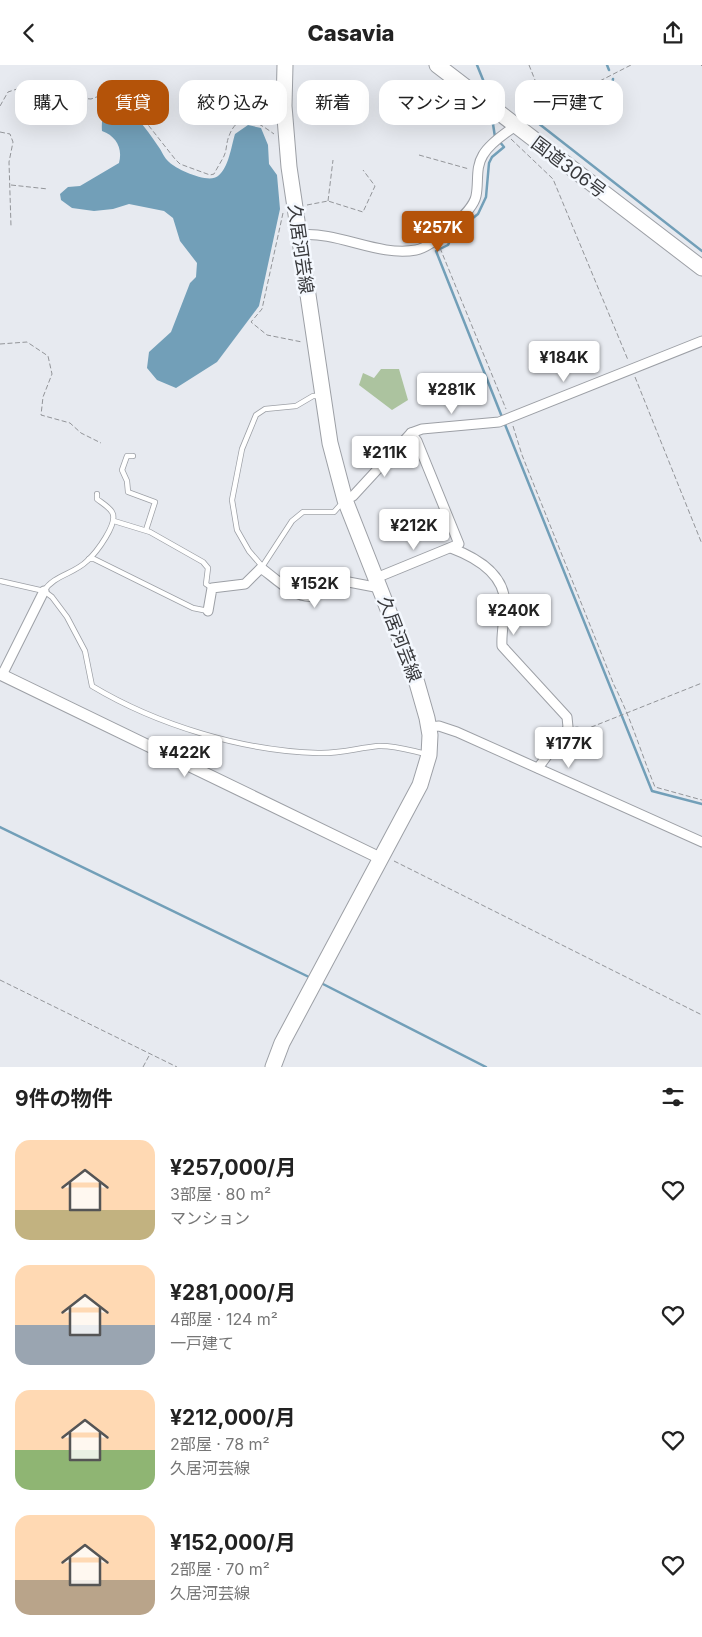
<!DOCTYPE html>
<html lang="ja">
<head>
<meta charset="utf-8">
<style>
	body { margin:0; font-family:Inter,"Noto Sans JP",sans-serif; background:#f2f2f2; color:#222; height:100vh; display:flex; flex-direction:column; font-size:19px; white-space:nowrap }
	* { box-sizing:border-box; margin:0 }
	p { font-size:16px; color:#767676 }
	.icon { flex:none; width:28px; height:28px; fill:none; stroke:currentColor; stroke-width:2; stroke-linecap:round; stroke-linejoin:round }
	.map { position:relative; height:1002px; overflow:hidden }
	.sheet { display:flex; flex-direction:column; background:#fff; flex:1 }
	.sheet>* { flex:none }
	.banner { position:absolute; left:15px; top:15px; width:672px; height:45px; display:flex; gap:10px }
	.price { position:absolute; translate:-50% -42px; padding:0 11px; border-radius:5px; background:#fff; color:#222; font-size:16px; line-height:32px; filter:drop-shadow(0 1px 2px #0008) }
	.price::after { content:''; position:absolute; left:50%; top:30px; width:15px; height:11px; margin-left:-8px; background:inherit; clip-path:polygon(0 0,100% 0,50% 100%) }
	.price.current { background:#b45309; color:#fff }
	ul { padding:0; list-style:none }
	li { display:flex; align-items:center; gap:15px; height:125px; padding:0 15px }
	li span { display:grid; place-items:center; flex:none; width:140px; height:100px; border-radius:15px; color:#555 }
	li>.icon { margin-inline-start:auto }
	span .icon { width:60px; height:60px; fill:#fffc; stroke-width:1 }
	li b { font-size:21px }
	h2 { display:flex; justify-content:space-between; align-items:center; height:60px; padding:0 15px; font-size:21px }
	.chip { padding:0 18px; border-radius:15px; background:#fff; box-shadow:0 5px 20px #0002; font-size:18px; line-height:45px }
	.chip.current { background:#b45309; color:#fff }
	header { display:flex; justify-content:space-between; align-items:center; height:65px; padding:0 15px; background:#fff; font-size:22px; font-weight:800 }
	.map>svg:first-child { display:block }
	.green { fill:#acc39f }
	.water { fill:#729fb8 }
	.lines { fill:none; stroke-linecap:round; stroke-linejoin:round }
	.stream { stroke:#729fb8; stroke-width:2.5 }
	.service-casing { stroke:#9da0a6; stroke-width:6 }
	.minor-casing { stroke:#9da0a6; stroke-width:11 }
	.tertiary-casing { stroke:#9da0a6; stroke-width:13 }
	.primary-casing { stroke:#9da0a6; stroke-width:17 }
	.trunk-casing { stroke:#9da0a6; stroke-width:17 }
	.path { stroke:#939599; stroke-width:1; stroke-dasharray:5 2.5; stroke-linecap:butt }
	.service { stroke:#fff; stroke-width:4.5 }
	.minor { stroke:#fff; stroke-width:9 }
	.tertiary { stroke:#fff; stroke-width:11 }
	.primary { stroke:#fff; stroke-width:15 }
	.trunk { stroke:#fff; stroke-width:15 }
	.labels { text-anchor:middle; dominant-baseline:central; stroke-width:5; stroke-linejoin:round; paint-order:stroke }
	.street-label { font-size:18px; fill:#38393c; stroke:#f4f8fe }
</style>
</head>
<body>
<header><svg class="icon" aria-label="back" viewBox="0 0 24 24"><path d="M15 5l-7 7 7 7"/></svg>Casavia<svg class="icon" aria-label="share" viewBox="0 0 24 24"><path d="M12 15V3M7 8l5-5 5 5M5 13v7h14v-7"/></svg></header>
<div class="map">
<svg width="702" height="1002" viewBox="0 0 702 1002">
	<rect width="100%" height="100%" fill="#e7eaf0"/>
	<!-- green -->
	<path class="green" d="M 381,304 L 399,304 L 408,335 L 392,345 L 359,320 L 363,308 L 374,313 Z"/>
	<!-- water -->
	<path class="water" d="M 114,32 C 132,45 146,63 158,81 C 162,86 164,93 169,97 C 177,105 209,119 218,111 C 229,102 231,82 235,69 L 248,60 L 261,63 L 268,80 L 269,99 L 277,110 L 280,144 L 259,241 L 217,297 L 176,323 L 157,315 L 147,303 L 149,287 L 171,267 L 190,218 L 196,212 L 197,198 L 180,176 L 173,153 L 164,146 L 129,139 L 113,144 L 94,146 L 72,143 L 61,135 L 60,129 L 68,122 L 80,121 L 119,98 C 123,83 116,71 102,66 C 101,55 104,38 114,32 Z"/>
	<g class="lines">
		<!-- stream -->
		<g class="stream">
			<path d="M 477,0 L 488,27"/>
			<path d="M 607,0 L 609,5"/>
			<path d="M 613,14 L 612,19 L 538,58 L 702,186"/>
			<path d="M 476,45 L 493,59 L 495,72"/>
			<path d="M 499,76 L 504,82 L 492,92 L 489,98 L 486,132 L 478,149 L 454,168 L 448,180 L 436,186 L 502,352"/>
			<path d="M 504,357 L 652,726 L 702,739"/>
			<path d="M 0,762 L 311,913"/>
			<path d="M 321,918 L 486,1002"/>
		</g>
		<!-- service casing -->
		<g class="service-casing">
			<g id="service">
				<path d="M 133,391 L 127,391 L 122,405 L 127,416 L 128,427 L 155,437 L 146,465"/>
				<path d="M 114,456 L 150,467 L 203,497 L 208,503 L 206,519 L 212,523"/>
				<path d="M 89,494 L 94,494 L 193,543 L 208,546"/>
				<path d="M 262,501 L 249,486 L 237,465 L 232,435 L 242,384 L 256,350 L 265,344 L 296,341 L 313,331 L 319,331"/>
				<path d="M 262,502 L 292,456 L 303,447 L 334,447 L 342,438"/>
				<path d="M 0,516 L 44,526 L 52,532 L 67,552 L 85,586 L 92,621 C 157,660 243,686 318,688 C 338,689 358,683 378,681 C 394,680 412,686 427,689"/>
				<path d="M 44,526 C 54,510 74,509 87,496 C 96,488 119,458 112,447 C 109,442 102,438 97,434 L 97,429"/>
			</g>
		</g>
		<!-- minor casing -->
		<g class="minor-casing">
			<g id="minor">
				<path d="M 300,170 C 338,166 378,192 416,185 C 432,182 473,147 476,131 C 479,117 475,103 483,90 C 492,74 530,51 546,43"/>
				<path d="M 345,435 L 353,431 L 411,368 L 422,364 L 499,357 L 702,276"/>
				<path d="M 451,483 C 475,492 504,508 505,538 C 505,553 501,567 502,581 L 567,652 L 568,662 L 564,671"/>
				<path d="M 376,513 L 459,479 L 417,376 L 411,368"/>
				<path d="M 208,546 L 212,523 L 245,519 L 261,503 C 275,513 296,535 314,531 L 320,523 L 333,514 L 380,523"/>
				<path d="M 2,610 L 44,526"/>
				<path d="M 429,662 L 439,661 L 457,667 L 702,777"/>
				<path d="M 538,703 L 561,672 L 577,667"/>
			</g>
		</g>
		<!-- tertiary casing -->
		<g class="tertiary-casing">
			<path id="tertiary" d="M 0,609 L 382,794"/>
		</g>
		<!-- primary casing -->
		<g class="primary-casing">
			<path id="primary" d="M 273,1002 L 282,978 L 420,720 L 429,690 L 430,670 L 427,653 L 417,618 L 345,435 L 330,378 L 289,102 L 284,41 L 285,0"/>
		</g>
		<!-- trunk casing -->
		<g class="trunk-casing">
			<path id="trunk" d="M 437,0 L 702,203"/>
		</g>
		<!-- path -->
		<g class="path">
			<path d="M 529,0 L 543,35"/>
			<path d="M 701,0 L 702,1"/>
			<path d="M 553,40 L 631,0"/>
			<path d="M 0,41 L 8,27 L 17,24 L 47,31 L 91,34 L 105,29 L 115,28 L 134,42 L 175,94 L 180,99 L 210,110 L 214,109 C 217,103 221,97 224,91 C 227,85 226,78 229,71 C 239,44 259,58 274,69"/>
			<path d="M 0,67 L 10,69 L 13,77 L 9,97 L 11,161"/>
			<path d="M 511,74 L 553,114 L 628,295"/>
			<path d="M 419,90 L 469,104"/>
			<path d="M 11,120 L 48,124"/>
			<path d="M 328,136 L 333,95"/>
			<path d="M 307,140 L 328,136 L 363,147 L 375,121 L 363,105"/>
			<path d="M 283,148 L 262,244 L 251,257 L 267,270 L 302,277"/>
			<path d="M 440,183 L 506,344"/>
			<path d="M 0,279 L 27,277 L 48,291 L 52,309 L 43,332 L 41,350 L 70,358 L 81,368 L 101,378"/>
			<path d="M 635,312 L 702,479"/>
			<path d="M 513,361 L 522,390 L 614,620 C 631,653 641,688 655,722 L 702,735"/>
			<path d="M 584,665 L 702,618"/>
			<path d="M 394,796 L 702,950"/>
			<path d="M 0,915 L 177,1002"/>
			<path d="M 143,1002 L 150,989"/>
		</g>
		<!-- service -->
		<use href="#service" class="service"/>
		<!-- minor -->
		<use href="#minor" class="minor"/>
		<!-- tertiary -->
		<use href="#tertiary" class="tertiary"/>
		<!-- primary -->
		<use href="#primary" class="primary"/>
		<!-- trunk -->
		<use href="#trunk" class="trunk"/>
	</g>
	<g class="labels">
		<!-- street labels -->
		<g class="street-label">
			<text transform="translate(569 102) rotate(37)">国道306号</text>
			<text transform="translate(301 184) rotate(82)">久居河芸線</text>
			<text transform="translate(400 574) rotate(69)">久居河芸線</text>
		</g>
	</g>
</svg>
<b class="price current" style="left:438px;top:188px">¥257K</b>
<b class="price" style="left:564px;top:318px">¥184K</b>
<b class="price" style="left:452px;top:350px">¥281K</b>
<b class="price" style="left:385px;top:413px">¥211K</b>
<b class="price" style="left:414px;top:486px">¥212K</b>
<b class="price" style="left:315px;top:544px">¥152K</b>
<b class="price" style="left:514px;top:571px">¥240K</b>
<b class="price" style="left:569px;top:704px">¥177K</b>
<b class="price" style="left:185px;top:713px">¥422K</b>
<div class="banner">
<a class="chip">購入</a>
<a class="chip current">賃貸</a>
<a class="chip">絞り込み</a>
<a class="chip">新着</a>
<a class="chip">マンション</a>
<a class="chip">一戸建て</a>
</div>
</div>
<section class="sheet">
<h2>9件の物件<svg class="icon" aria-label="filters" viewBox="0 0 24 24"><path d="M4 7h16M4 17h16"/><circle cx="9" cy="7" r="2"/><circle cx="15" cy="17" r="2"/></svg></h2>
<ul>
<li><span style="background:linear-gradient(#ffd9b3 70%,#c2b280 0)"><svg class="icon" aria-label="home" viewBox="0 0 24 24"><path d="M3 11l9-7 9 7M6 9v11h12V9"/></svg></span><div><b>¥257,000/月</b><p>3部屋 · 80 m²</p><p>マンション</p></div><svg class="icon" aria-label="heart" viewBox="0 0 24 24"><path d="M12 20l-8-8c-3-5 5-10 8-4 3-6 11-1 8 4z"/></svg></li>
<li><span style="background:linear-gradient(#ffd9b3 60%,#9aa5b1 0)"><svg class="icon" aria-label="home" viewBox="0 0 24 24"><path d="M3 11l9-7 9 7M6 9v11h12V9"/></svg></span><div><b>¥281,000/月</b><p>4部屋 · 124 m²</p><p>一戸建て</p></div><svg class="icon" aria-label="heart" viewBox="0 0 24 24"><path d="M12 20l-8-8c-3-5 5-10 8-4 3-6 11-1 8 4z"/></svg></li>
<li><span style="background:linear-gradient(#ffd9b3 60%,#8fb573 0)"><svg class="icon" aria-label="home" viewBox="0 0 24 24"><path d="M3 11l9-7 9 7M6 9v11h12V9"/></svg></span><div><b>¥212,000/月</b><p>2部屋 · 78 m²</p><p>久居河芸線</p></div><svg class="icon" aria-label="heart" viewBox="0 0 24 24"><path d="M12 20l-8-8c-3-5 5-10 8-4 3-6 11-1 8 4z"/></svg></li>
<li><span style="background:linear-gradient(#ffd9b3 65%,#b9a48a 0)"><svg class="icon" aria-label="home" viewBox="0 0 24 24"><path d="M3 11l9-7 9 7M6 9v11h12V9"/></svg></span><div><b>¥152,000/月</b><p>2部屋 · 70 m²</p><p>久居河芸線</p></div><svg class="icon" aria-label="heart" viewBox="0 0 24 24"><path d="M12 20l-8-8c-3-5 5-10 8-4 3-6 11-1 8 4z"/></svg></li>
</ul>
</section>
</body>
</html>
